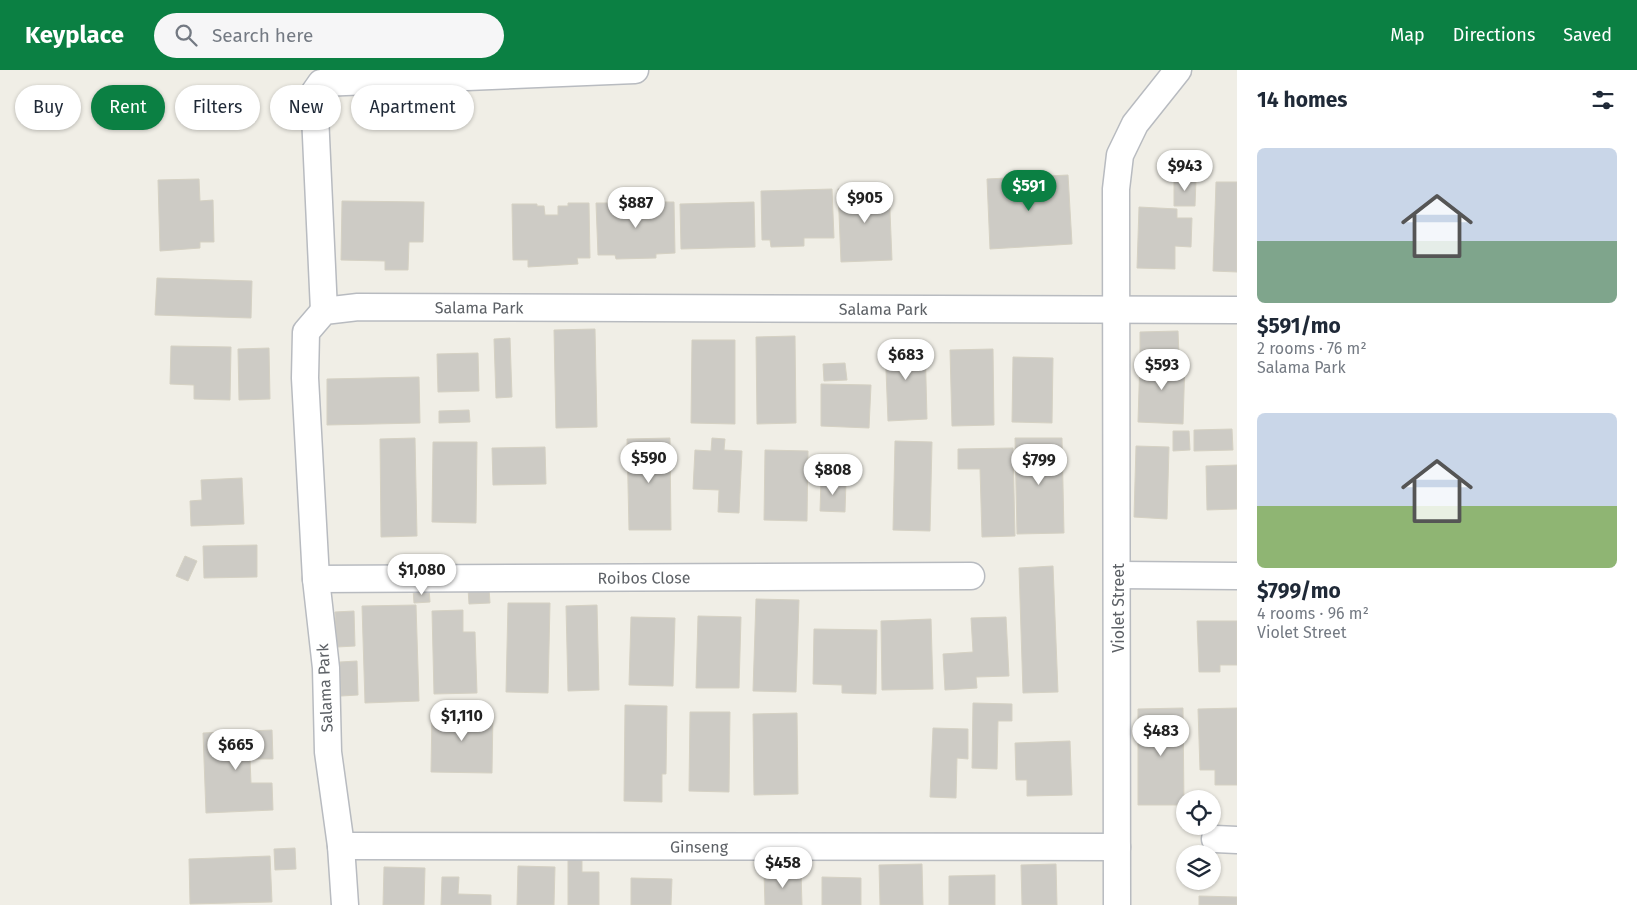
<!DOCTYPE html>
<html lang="en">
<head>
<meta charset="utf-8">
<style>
	body { margin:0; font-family:"Fira Sans",sans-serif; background:#f6f6f7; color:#1f2937; height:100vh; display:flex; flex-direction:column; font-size:19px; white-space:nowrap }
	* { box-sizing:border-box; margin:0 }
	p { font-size:16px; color:#747a83 }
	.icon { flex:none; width:28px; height:28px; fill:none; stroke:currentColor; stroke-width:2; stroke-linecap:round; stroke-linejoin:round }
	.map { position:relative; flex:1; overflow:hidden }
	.panel { display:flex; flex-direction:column; background:#fff; width:400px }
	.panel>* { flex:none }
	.hud { position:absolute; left:15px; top:15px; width:475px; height:45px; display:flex; gap:10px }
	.buttons { position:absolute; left:1176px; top:720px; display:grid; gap:10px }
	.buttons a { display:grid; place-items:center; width:45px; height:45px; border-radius:50%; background:#fff; box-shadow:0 1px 4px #0004; font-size:25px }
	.price { position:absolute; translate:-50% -42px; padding:0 11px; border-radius:18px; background:#fff; color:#222; font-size:16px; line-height:32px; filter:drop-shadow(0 1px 2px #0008) }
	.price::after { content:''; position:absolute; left:50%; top:30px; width:15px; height:11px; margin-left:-8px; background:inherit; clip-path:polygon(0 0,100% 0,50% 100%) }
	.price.selected { background:#0b8043; color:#fff }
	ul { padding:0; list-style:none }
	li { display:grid; align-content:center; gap:10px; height:265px; padding:0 20px }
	li span { display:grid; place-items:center; height:155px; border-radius:8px; color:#555 }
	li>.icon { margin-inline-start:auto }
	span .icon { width:90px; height:90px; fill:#fffc; stroke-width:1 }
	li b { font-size:21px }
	h2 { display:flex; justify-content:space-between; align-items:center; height:60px; padding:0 20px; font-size:21px }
	.tag { padding:0 18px; border-radius:22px; background:#fff; box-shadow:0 1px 4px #0004; font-size:18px; line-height:45px }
	.tag.selected { background:#0b8043; color:#fff }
	header { display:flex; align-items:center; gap:30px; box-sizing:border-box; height:70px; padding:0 25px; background:#0b8043; color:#fff }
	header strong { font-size:24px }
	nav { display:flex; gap:28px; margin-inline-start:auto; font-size:18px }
	.search { width:350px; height:45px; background:#f6f6f7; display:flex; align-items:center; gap:12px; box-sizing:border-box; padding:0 18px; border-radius:28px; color:#747a83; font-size:19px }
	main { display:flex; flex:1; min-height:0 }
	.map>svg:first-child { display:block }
	.building { fill:#cdcbc5; stroke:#d5d1c3 }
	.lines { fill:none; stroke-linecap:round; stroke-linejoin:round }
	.minor-casing { stroke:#b8bbc0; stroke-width:29 }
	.minor { stroke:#fff; stroke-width:26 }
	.labels { text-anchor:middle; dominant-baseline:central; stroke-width:4; stroke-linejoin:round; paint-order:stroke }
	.street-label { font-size:16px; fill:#5d6166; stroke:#fff }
</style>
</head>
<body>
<header>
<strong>Keyplace</strong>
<div class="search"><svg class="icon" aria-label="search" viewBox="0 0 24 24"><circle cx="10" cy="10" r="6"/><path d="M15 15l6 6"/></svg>Search here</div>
<nav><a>Map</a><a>Directions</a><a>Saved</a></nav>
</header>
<main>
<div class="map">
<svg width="1237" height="835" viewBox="0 0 1237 835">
	<rect width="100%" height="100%" fill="#f0eee6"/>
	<!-- building -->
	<g class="building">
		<path d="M 1068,105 L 1072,174 L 990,179 L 987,109 Z"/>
		<path d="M 199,109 L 200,131 L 213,130 L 214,172 L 200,172 L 200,178 L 160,181 L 158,110 Z"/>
		<path d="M 1174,109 L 1196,109 L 1195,136 L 1174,136 Z"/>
		<path d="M 1216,112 L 1237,112 L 1237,202 L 1213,201 Z"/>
		<path d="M 889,117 L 892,190 L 841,192 L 838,119 Z"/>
		<path d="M 832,119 L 834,168 L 804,168 L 804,176 L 771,177 L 770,170 L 762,170 L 761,121 Z"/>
		<path d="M 634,127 L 661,127 L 661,132 L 674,132 L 675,183 L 656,184 L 656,188 L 616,189 L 615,185 L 598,185 L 596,133 L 634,133 Z"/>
		<path d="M 342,131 L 424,132 L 423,172 L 409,172 L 408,200 L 385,200 L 385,191 L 341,190 Z"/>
		<path d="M 754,132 L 755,177 L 681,179 L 680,134 Z"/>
		<path d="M 568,133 L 589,133 L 590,188 L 577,188 L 578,194 L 528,197 L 528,190 L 513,190 L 512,134 L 537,134 L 537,136 L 544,136 L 545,145 L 558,145 L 558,136 L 568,136 Z"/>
		<path d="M 1139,137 L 1177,139 L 1177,148 L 1192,148 L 1191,177 L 1175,176 L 1175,199 L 1137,198 Z"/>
		<path d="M 157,208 L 252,211 L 251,248 L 155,245 Z"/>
		<path d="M 595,259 L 597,357 L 556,358 L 554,260 Z"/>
		<path d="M 1178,261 L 1179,286 L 1140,287 L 1140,262 Z"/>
		<path d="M 795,266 L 796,353 L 757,354 L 756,267 Z"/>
		<path d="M 510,268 L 512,327 L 496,328 L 494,269 Z"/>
		<path d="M 692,270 L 735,270 L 735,354 L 691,353 Z"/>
		<path d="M 925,272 L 927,349 L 888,351 L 885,274 Z"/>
		<path d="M 171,276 L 231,277 L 230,330 L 194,329 L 194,315 L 170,314 Z"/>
		<path d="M 269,278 L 270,329 L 239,330 L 238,279 Z"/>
		<path d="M 993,279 L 994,355 L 952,356 L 950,280 Z"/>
		<path d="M 478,283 L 479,321 L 438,322 L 437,284 Z"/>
		<path d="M 1013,287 L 1053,288 L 1052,353 L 1012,352 Z"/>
		<path d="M 1140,287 L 1185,289 L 1183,354 L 1138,352 Z"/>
		<path d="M 845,293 L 847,310 L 824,311 L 823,294 Z"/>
		<path d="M 419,307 L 420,353 L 327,355 L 327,309 Z"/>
		<path d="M 821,314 L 871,315 L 869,358 L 821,356 Z"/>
		<path d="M 469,340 L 470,352 L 439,353 L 439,341 Z"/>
		<path d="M 1232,359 L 1233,380 L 1194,381 L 1194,360 Z"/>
		<path d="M 1173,361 L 1189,361 L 1190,380 L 1173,381 Z"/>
		<path d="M 415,368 L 417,466 L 381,467 L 380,369 Z"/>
		<path d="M 670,368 L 671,460 L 629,460 L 627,369 Z"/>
		<path d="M 712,368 L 725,369 L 724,380 L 742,381 L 739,443 L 718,442 L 719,420 L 693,419 L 695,380 L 711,381 Z"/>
		<path d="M 1015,368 L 1062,368 L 1064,463 L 1017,464 Z"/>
		<path d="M 895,371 L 932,372 L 930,461 L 893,460 Z"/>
		<path d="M 433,372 L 477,372 L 476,453 L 432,452 Z"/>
		<path d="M 1136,376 L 1169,377 L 1167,449 L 1134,447 Z"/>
		<path d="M 545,377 L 546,414 L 493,415 L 492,378 Z"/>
		<path d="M 1013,378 L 1015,466 L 982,467 L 980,399 L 958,399 L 958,379 Z"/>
		<path d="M 765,380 L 808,381 L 807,451 L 764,450 Z"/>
		<path d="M 834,391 L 854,392 L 853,404 L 833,403 Z"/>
		<path d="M 1237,395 L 1237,439 L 1207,440 L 1206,396 Z"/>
		<path d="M 242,408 L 244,454 L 191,456 L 190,431 L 202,430 L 201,410 Z"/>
		<path d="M 821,410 L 846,411 L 845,442 L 820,441 Z"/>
		<path d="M 257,475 L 257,507 L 204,508 L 203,476 Z"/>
		<path d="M 185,486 L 197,491 L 188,511 L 176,506 Z"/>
		<path d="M 1053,496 L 1058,622 L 1023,623 L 1019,498 Z"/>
		<path d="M 429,518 L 430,532 L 414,533 L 413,519 Z"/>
		<path d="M 468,518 L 489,518 L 490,533 L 469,534 Z"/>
		<path d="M 756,529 L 799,530 L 796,622 L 753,621 Z"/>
		<path d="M 508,533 L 550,533 L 548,623 L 506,622 Z"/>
		<path d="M 416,535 L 419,631 L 365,633 L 362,536 Z"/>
		<path d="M 597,535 L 599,620 L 568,621 L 566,536 Z"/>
		<path d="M 463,540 L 463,562 L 475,562 L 477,623 L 434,624 L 432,541 Z"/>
		<path d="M 354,541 L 355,576 L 337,577 L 335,542 Z"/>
		<path d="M 698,546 L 741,547 L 739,618 L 696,618 Z"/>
		<path d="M 631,547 L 675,548 L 673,616 L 629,615 Z"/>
		<path d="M 1006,547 L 1009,606 L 976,607 L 977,618 L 945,620 L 943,584 L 973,582 L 971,548 Z"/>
		<path d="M 931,549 L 933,619 L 882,620 L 881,551 Z"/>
		<path d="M 1197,551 L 1237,551 L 1237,595 L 1220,595 L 1220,602 L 1199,602 Z"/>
		<path d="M 814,559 L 877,560 L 876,624 L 842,623 L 842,615 L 813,614 Z"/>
		<path d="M 357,591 L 358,625 L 341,626 L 340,592 Z"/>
		<path d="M 973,633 L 1012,634 L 1012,651 L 998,651 L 997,699 L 972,698 Z"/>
		<path d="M 625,635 L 667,636 L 666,704 L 662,704 L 662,732 L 624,731 Z"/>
		<path d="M 1183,638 L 1184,735 L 1138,735 L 1138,639 Z"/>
		<path d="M 1237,638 L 1237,715 L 1215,715 L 1215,700 L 1200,700 L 1198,639 Z"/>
		<path d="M 432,642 L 493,642 L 492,703 L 431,702 Z"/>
		<path d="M 690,642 L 730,642 L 729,722 L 689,721 Z"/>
		<path d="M 797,643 L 798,724 L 754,725 L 753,644 Z"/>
		<path d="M 933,658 L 968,659 L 968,689 L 957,688 L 956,728 L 930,727 Z"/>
		<path d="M 272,660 L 273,689 L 250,689 L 251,713 L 272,713 L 273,740 L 206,743 L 203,663 Z"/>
		<path d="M 1070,671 L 1072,725 L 1027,726 L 1027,710 L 1016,710 L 1015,673 Z"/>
		<path d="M 295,778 L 296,799 L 275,800 L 274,779 Z"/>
		<path d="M 270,786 L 272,832 L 190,834 L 189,789 Z"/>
		<path d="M 568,790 L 582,790 L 582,802 L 599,802 L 599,835 L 568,835 Z"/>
		<path d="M 922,794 L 923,835 L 880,835 L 879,795 Z"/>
		<path d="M 1056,794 L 1057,835 L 1022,835 L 1021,795 Z"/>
		<path d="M 518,796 L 555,797 L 554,835 L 517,835 Z"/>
		<path d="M 384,797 L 425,798 L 424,835 L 383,835 Z"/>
		<path d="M 801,803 L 802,835 L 765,835 L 764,804 Z"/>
		<path d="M 995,805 L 995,835 L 949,835 L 949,806 Z"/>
		<path d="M 442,807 L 459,807 L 458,824 L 491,825 L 491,835 L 441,835 Z"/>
		<path d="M 822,807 L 861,808 L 861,835 L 822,835 Z"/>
		<path d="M 631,808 L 672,809 L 671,835 L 631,835 Z"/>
		<path d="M 1199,826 L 1237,827 L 1237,835 L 1199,835 Z"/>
	</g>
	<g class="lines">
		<!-- minor casing -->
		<g class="minor-casing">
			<g id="minor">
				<path d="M 324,241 L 314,23 L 321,13 L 635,0"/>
				<path d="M 1118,505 L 1237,506"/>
				<path id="s1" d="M 316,509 L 971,506"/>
				<path d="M 1215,769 L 1237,770"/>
				<path id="s2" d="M 341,776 L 1117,777"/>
				<path id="s3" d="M 345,835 L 341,776 L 328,682 L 326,598 L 316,509 L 305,308 L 306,262 L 324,241 L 358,237 L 1237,240"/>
				<path d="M 1117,835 L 1116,119 L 1120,85 L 1135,54 L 1178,0"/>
			</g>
		</g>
		<!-- minor -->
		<use href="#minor" class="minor"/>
	</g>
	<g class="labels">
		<!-- street labels -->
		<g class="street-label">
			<text stroke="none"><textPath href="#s3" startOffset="758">Salama Park</textPath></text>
			<text stroke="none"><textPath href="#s3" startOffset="1162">Salama Park</textPath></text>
			<text stroke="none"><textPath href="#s1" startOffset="328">Roibos Close</textPath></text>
			<text transform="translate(1118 538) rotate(-90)">Violet Street</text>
			<text transform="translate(325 618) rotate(-93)">Salama Park</text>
			<text stroke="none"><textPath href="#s2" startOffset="358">Ginseng</textPath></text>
		</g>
	</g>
</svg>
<div class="buttons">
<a><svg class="icon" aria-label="locate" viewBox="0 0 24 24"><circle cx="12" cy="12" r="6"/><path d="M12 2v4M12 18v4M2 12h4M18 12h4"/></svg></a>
<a><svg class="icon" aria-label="layers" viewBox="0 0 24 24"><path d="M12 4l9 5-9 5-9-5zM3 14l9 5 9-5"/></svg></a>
</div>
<b class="price" style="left:1185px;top:122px">$943</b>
<b class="price selected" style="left:1029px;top:142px">$591</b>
<b class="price" style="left:865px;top:154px">$905</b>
<b class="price" style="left:636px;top:159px">$887</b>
<b class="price" style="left:906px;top:311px">$683</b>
<b class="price" style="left:1162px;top:321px">$593</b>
<b class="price" style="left:649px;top:414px">$590</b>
<b class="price" style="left:1039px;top:416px">$799</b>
<b class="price" style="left:833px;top:426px">$808</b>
<b class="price" style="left:422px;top:526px">$1,080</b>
<b class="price" style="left:462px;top:672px">$1,110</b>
<b class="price" style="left:1161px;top:687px">$483</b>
<b class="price" style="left:236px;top:701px">$665</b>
<b class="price" style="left:783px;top:819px">$458</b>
<div class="hud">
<a class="tag">Buy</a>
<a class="tag selected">Rent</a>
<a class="tag">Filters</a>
<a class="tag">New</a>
<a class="tag">Apartment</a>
</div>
</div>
<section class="panel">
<h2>14 homes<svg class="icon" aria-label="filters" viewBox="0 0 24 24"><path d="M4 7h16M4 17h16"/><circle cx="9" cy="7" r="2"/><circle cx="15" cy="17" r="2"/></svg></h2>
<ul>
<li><span style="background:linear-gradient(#c9d6e8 60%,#7fa58c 0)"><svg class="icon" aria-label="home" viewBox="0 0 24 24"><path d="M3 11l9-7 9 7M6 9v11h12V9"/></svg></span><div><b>$591/mo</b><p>2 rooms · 76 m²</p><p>Salama Park</p></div></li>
<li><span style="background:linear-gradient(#c9d6e8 60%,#8fb573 0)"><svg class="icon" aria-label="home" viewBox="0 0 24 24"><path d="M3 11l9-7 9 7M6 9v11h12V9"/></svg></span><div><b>$799/mo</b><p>4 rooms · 96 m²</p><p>Violet Street</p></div></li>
</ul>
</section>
</main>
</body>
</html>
